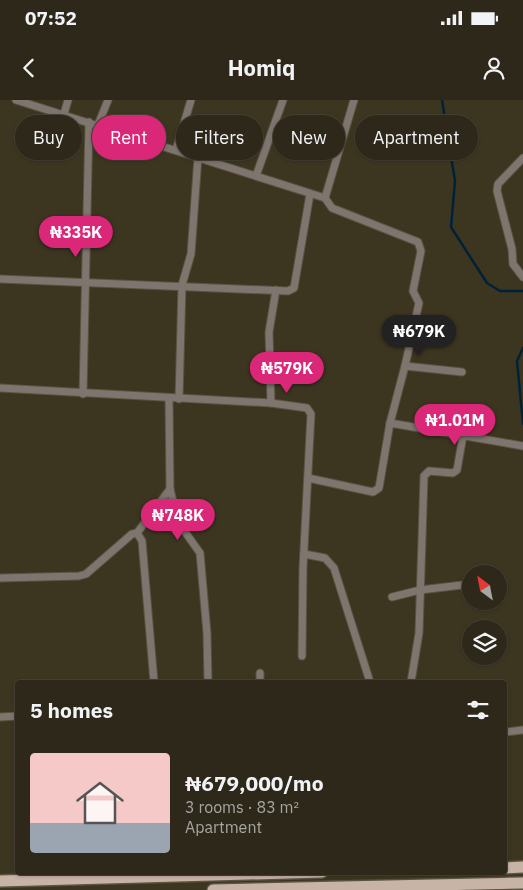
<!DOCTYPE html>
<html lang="en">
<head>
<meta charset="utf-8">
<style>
	body { margin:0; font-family:"IBM Plex Sans",sans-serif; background:#353022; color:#f1f3f6; height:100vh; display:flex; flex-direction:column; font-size:19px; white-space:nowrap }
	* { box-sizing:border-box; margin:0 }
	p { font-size:16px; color:#a7a6a2 }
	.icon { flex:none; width:28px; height:28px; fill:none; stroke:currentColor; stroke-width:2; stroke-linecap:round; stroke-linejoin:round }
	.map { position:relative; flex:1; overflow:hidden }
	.side { position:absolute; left:15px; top:580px; width:492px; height:195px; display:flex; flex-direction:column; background:#2d2819; border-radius:5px; box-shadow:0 1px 4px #0004,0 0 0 1px #484438 }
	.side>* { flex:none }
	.top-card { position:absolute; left:15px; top:15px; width:494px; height:45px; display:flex; gap:10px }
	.needle { width:32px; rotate:328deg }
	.tools { position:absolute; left:462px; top:465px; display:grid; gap:10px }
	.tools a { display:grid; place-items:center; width:45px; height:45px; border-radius:50%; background:#2d2819; box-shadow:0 1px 4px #0004,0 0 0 1px #484438; font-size:25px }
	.price { position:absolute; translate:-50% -42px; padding:0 11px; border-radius:18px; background:#db2777; color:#fff; font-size:16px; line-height:32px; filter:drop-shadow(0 1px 2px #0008) }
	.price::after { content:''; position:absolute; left:50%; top:30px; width:15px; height:11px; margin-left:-8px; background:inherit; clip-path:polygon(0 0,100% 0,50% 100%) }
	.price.active { background:#222; color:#fff }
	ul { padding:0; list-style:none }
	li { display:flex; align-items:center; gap:15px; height:125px; padding:0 15px }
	li span { display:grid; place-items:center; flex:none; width:140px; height:100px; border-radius:5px; color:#555 }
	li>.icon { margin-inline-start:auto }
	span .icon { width:60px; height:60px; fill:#fffc; stroke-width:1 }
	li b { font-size:21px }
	h2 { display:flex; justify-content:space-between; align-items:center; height:60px; padding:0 15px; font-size:21px }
	.tag { padding:0 18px; border-radius:22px; background:#2d2819; box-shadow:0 1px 4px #0004,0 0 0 1px #484438; font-size:18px; line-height:45px }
	.tag.active { background:#db2777; color:#fff }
	.status { display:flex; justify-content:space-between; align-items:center; height:35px; padding:0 25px; background:#2d2819; direction:ltr }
	.status svg { height:14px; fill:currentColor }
	header { display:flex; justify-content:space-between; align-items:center; height:65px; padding:0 15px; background:#2d2819; font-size:22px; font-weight:700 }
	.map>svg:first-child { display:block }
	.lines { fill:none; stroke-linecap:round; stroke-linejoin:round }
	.stream { stroke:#002238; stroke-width:2.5 }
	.street-casing { stroke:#595340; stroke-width:9 }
	.primary-casing { stroke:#595340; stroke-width:14 }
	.street { stroke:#7f756f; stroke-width:7 }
	.primary { stroke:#c8b4a7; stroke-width:11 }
</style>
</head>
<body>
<div class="status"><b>07:52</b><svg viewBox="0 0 49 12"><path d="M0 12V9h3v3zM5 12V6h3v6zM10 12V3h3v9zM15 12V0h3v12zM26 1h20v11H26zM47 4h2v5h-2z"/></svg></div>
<header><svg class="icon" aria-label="back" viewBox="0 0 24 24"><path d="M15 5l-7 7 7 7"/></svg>Homiq<svg class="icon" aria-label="person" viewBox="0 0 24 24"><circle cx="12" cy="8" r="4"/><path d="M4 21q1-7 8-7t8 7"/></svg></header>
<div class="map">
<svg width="523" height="790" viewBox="0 0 523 790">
	<rect width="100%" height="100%" fill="#3c3621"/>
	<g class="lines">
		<!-- stream -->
		<g class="stream">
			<path d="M 442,0 L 455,81 L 451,127 L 487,183 L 500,191 L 523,191"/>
			<path d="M 523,248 L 517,261 L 523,324"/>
		</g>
		<!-- street casing -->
		<g class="street-casing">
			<g id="street">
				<path d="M 16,0 L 325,98"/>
				<path d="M 64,14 L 68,0"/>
				<path d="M 98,25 L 108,0"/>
				<path d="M 176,50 L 191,0"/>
				<path d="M 523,58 L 498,84 L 497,91 L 512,149 L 513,164 L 523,177"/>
				<path d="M 256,76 L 283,0"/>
				<path d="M 0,179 L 288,191 L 294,188 L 310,94"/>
				<path d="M 405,266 L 462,272"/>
				<path d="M 0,288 L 271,303 L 307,308 L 311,314 L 303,468 L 302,556"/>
				<path d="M 83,294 L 89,22"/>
				<path d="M 169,299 L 170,389 L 178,422 L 200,453 L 207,533 L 208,582"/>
				<path d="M 179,299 L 182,185 L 191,154 L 198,57"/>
				<path d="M 271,303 L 269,232 L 276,190"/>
				<path d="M 390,323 L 523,346"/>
				<path d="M 308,378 L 373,392 L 379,388 L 390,323 L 405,266 L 419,203 L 413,191 L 421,151 L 418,142 L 332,108 L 325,98 L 354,0"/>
				<path d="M 137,433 L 170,389"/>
				<path d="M 304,454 L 325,458 L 334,468 L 370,582"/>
				<path d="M 0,478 L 79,476 L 86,474 L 132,434 L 137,433 L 142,441 L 154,582"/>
				<path d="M 499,480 L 500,480"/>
				<path d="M 392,497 L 420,490 L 471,484"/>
				<path d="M 260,573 L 260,582"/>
				<path d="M 411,582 L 419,533 L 424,376 L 429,371 L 453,373 L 457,370 L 463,336"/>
				<path d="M 0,617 L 18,616"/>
				<path d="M 505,632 L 523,630"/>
			</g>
		</g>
		<!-- primary casing -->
		<g class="primary-casing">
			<g id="primary">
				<path d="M 505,768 L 523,767"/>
				<path d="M 0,781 L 322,772"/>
				<path d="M 213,790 L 523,783"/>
			</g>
		</g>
		<!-- street -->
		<use href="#street" class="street"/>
		<!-- primary -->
		<use href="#primary" class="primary"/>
	</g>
</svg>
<div class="tools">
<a><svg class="needle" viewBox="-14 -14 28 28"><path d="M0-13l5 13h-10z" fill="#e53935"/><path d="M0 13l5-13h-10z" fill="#a7a6a2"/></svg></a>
<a><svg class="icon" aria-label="layers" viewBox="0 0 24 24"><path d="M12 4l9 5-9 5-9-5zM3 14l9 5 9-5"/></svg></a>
</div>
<b class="price" style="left:76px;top:158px">₦335K</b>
<b class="price active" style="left:419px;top:257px">₦679K</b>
<b class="price" style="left:287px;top:294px">₦579K</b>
<b class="price" style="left:455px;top:346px">₦1.01M</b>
<b class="price" style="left:178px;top:441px">₦748K</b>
<div class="top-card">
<a class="tag">Buy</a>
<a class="tag active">Rent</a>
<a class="tag">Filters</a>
<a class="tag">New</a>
<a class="tag">Apartment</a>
</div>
<section class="side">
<h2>5 homes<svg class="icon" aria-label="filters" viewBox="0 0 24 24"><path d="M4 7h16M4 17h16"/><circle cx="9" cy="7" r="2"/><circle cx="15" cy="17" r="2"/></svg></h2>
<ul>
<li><span style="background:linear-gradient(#f6c9c9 70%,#9aa5b1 0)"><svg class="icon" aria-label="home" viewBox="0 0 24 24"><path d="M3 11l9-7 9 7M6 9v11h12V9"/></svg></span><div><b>₦679,000/mo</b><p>3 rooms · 83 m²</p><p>Apartment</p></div></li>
</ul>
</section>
</div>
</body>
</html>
